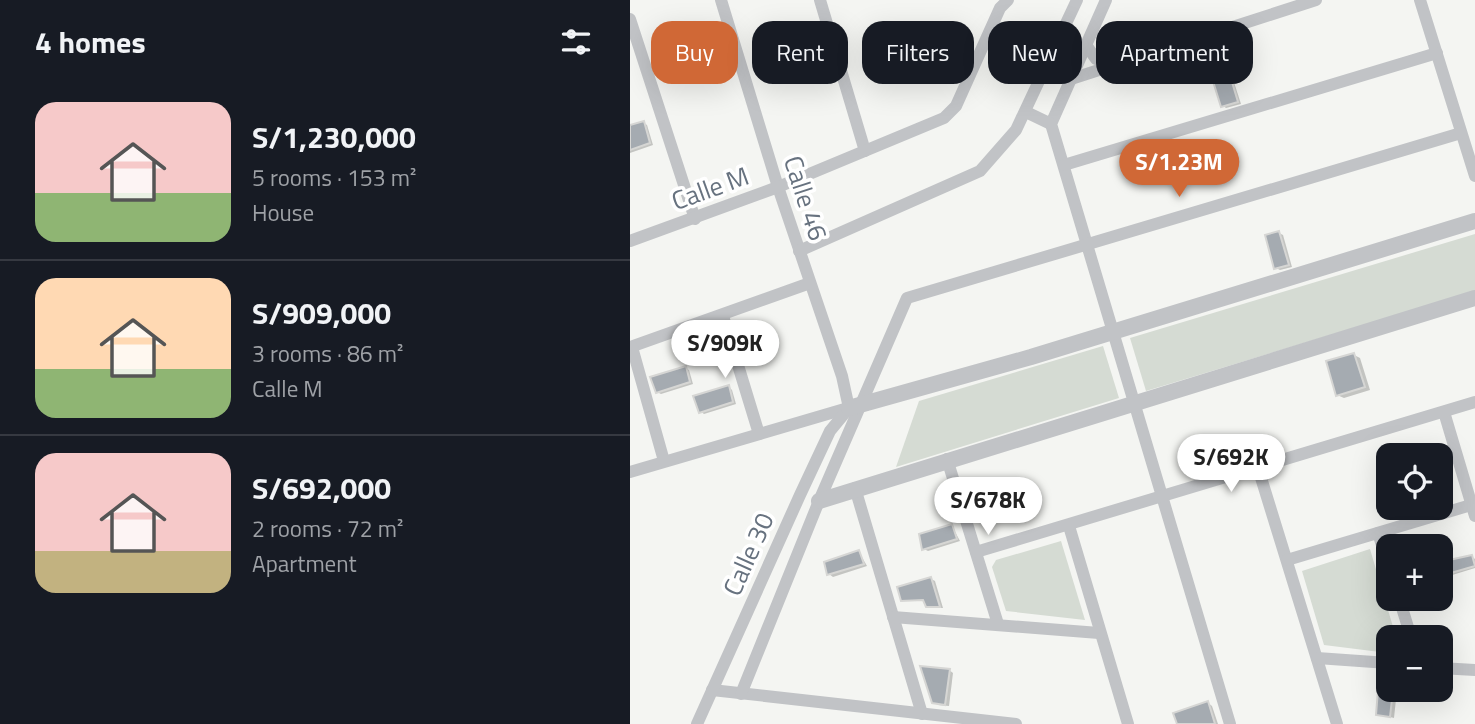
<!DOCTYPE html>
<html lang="en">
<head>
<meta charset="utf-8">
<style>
	body { margin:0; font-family:"Titillium Web",sans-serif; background:#242831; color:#f1f3f6; height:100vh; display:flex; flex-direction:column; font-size:26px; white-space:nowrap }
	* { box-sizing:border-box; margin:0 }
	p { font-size:23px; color:#9ea1a6 }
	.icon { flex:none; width:38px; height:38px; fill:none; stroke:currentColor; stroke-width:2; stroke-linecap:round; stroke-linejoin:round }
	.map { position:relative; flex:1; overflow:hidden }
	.drawer { display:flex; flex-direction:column; background:#171b24; width:630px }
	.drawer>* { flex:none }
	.top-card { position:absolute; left:21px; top:21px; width:665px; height:63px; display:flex; gap:14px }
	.buttons { position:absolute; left:746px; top:443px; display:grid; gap:14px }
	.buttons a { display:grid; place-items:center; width:77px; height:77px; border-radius:14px; background:#171b24; box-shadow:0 7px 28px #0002; font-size:35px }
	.price { position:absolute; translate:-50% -60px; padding:0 16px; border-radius:24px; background:#fff; color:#222; font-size:23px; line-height:46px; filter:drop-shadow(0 2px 4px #0008) }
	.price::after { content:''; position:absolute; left:50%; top:42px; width:21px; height:16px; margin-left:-10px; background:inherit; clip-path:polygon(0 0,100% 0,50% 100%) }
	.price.on { background:#d06836; color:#fff }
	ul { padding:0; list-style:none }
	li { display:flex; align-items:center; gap:21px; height:175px; padding:0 35px }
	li+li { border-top:2px solid #363941 }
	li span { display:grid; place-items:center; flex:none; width:196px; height:140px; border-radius:21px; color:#555 }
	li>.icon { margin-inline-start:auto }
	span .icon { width:84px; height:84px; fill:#fffc; stroke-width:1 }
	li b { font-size:30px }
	h2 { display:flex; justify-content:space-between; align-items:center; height:84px; padding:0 35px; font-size:30px }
	.pill { padding:0 24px; border-radius:21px; background:#171b24; box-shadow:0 7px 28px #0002; font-size:24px; line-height:63px }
	.pill.on { background:#d06836; color:#fff }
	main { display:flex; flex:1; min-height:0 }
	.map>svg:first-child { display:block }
	.green { fill:#d5dbd3 }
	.shadow { fill:#0003 }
	.building { fill:#a5abb1; stroke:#d6d6d4; stroke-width:2 }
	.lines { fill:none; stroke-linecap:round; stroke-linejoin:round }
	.minor { stroke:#c1c3c6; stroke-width:12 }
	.tertiary { stroke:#c1c3c6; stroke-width:16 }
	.labels { text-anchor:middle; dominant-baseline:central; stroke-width:7; stroke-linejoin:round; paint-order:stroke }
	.street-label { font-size:26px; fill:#67727f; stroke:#fff }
</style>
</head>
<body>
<main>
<section class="drawer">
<h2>4 homes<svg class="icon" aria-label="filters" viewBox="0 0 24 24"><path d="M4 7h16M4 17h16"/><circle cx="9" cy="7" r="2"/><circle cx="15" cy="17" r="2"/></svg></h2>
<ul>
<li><span style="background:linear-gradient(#f6c9c9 65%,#8fb573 0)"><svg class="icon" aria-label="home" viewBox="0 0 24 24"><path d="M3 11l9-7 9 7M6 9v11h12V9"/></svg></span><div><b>S/1,230,000</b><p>5 rooms · 153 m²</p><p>House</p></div></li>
<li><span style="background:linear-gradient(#ffd9b3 65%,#8fb573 0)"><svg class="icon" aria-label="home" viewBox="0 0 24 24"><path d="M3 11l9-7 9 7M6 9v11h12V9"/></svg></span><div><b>S/909,000</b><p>3 rooms · 86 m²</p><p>Calle M</p></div></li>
<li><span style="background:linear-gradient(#f6c9c9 70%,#c2b280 0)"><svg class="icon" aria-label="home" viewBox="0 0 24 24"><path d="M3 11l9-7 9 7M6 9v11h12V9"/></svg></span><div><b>S/692,000</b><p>2 rooms · 72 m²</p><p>Apartment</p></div></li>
</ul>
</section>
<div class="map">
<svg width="845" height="724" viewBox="0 0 845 724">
	<rect width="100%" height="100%" fill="#f4f5f2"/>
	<!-- green -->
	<g class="green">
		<path d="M 845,234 L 845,291 L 516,391 L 500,338 Z"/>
		<path d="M 473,346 L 489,398 L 266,467 L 289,401 Z"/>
		<path d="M 431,541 L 455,620 L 376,611 L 362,567 L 366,560 Z"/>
		<path d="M 740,549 L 766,637 L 758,637 L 758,653 L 694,645 L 672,571 Z"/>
	</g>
	<!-- shadow -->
	<g class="shadow">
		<path d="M 599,74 L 602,76 L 611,104 L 596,108 L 592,105 Z"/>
		<path d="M 14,123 L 17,125 L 23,145 L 0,153 L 0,127 Z"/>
		<path d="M 649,233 L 653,235 L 662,267 L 650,270 L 646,268 Z"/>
		<path d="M 724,355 L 730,358 L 740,390 L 714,398 L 707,395 Z"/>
		<path d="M 55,368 L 59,370 L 63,384 L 31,394 L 27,392 Z"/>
		<path d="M 99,387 L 102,390 L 106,404 L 74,414 L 70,411 Z"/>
		<path d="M 322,526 L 330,541 L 298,551 L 294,549 Z"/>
		<path d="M 229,552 L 237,566 L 203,577 L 199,574 Z"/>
		<path d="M 841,556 L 845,559 L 845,568 L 819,576 L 815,574 Z"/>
		<path d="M 301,579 L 305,581 L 313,608 L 302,608 L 295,601 L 272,600 Z"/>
		<path d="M 319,670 L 323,673 L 319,706 L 308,705 L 303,702 Z"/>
		<path d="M 751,677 L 758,678 L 758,690 L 767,690 L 764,718 L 748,714 Z"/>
		<path d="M 578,703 L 582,706 L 588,724 L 549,724 Z"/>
	</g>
	<!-- building -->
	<g class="building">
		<path d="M 599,72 L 608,102 L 591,107 L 582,78 Z"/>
		<path d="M 14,121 L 20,143 L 0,150 L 0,125 Z"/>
		<path d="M 649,231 L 659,265 L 644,269 L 635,235 Z"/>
		<path d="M 724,353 L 735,387 L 706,396 L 696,361 Z"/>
		<path d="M 56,366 L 60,382 L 26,393 L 20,377 Z"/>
		<path d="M 99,385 L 103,402 L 69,413 L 63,396 Z"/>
		<path d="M 322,524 L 327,539 L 292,550 L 289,534 Z"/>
		<path d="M 229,550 L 234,564 L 197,575 L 194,562 Z"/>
		<path d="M 842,555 L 845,566 L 814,575 L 810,562 Z"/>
		<path d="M 301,577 L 310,607 L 296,607 L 293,600 L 271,601 L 267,587 Z"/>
		<path d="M 290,666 L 320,669 L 315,705 L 302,703 Z"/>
		<path d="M 748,690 L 763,690 L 760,717 L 746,715 Z"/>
		<path d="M 578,701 L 585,724 L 547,724 L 543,713 Z"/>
	</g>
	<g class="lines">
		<!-- minor -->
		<g class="minor">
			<path d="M 91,0 L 148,187 L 212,376 L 219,408"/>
			<path d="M 190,0 L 235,151"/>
			<path d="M 476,0 L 421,124 L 600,724"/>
			<path d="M 790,0 L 845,176"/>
			<path d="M 0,19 L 65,219"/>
			<path d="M 456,45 L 466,59 L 481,65"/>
			<path d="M 441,79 L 686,0"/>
			<path d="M 396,112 L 421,124"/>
			<path d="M 434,165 L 807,53"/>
			<path d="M 0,241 L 148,187 L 314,118 L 326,106 L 370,8 L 378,0"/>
			<path d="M 169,251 L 350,171 L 386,130 L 447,0"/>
			<path d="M 93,316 L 129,434"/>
			<path d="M 0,347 L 180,283"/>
			<path d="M 2,347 L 34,461"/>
			<path d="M 814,412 L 845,516"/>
			<path d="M 317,459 L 368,624"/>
			<path d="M 628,468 L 707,724"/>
			<path d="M 0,472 L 218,408"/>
			<path d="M 225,488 L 292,714"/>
			<path d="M 439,526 L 498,724"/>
			<path d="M 748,533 L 758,563"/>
			<path d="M 346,552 L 845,402"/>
			<path d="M 657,560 L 841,505"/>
			<path d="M 769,598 L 781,637"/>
			<path d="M 263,617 L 469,633"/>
			<path d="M 687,658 L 758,663"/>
			<path d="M 810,668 L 845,670"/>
			<path d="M 82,690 L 386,724"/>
			<path d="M 111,694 L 189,501 L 277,298 L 831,133"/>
			<path d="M 67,724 L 170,495 L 200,431 L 219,408"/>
		</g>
		<!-- tertiary -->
		<g class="tertiary">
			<path d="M 219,408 L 401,357 L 845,221"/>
			<path d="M 189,501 L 845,298"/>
		</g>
	</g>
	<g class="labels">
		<!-- street labels -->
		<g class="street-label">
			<text transform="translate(80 188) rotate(-20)">Calle M</text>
			<text transform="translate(176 198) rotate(72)">Calle 46</text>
			<text transform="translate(118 554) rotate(-66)">Calle 30</text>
		</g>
	</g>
</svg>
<div class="buttons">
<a><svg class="icon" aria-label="locate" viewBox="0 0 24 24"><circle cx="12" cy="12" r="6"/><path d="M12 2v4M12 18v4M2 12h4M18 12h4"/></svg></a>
<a>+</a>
<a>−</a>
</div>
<b class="price on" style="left:549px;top:199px">S/1.23M</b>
<b class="price" style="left:95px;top:380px">S/909K</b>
<b class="price" style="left:601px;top:494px">S/692K</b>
<b class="price" style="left:358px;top:537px">S/678K</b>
<div class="top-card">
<a class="pill on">Buy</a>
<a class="pill">Rent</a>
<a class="pill">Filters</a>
<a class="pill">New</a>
<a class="pill">Apartment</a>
</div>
</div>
</main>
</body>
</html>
